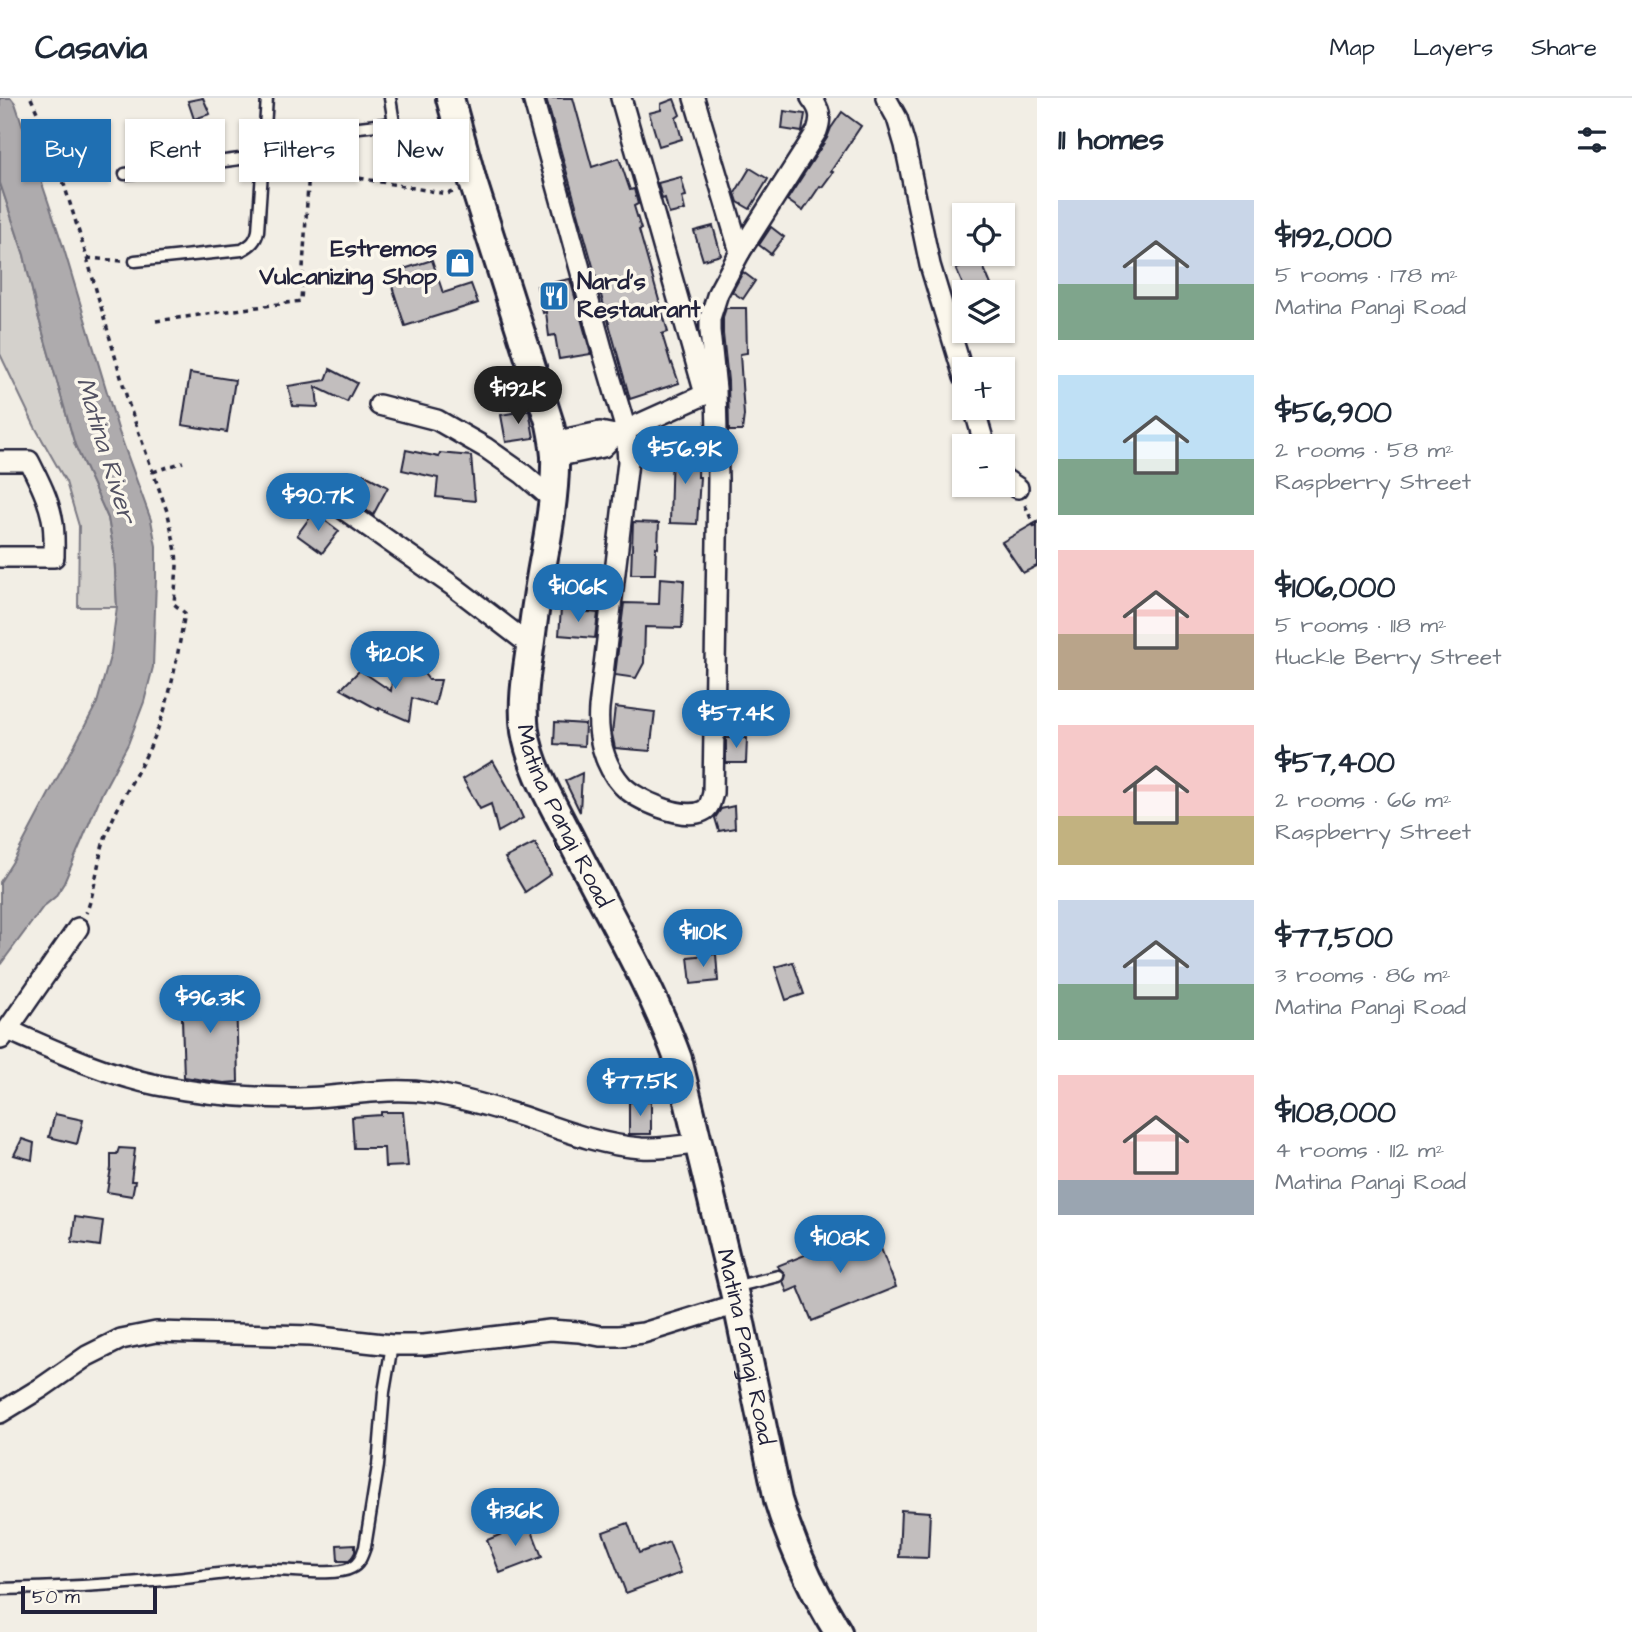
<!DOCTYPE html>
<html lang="en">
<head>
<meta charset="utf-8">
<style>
	body { margin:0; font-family:"Architects Daughter",sans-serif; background:#f6f6f7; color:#1f2937; height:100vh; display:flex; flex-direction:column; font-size:26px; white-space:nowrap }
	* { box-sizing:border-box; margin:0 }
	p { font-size:23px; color:#747a83 }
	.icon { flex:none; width:38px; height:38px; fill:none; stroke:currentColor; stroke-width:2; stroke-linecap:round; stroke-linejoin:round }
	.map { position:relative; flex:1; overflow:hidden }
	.details { display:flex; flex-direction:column; background:#fff; width:595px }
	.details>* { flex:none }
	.hud { position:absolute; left:21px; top:21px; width:665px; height:63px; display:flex; gap:14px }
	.controls { position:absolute; left:952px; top:105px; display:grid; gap:14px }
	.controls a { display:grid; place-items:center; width:63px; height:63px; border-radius:0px; background:#fff; box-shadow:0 2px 5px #0004; font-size:35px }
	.scale { position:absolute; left:21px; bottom:18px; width:136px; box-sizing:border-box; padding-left:7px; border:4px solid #22223b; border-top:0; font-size:19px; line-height:24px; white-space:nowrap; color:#22223b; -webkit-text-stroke:5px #fbf7ec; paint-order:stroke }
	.price { position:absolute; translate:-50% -60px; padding:0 16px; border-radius:24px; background:#1f6fb2; color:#fff; font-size:23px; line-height:46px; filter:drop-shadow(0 2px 4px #0008) }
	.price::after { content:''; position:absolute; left:50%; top:42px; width:21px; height:16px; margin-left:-10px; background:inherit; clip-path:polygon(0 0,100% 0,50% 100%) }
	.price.active { background:#222; color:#fff }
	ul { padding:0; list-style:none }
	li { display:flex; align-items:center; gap:21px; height:175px; padding:0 21px }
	li span { display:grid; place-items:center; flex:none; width:196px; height:140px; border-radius:0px; color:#555 }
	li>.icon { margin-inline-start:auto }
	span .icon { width:84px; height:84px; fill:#fffc; stroke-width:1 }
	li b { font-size:30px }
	h2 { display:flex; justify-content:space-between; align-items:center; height:84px; padding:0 21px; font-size:30px }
	.chip { padding:0 24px; border-radius:0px; background:#fff; box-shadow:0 2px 5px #0004; font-size:24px; line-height:63px }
	.chip.active { background:#1f6fb2; color:#fff }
	header { display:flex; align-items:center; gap:42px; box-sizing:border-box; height:98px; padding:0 35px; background:#fff; border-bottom:2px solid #e0e1e3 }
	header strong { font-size:33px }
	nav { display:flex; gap:38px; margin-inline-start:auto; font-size:24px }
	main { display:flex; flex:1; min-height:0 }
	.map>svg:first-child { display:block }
	.green { fill:#d4d1cc; stroke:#7b7a84; stroke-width:2 }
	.water { fill:#aeabad; stroke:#76747f; stroke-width:2 }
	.building { fill:#c2bebe; stroke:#22223b; stroke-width:2 }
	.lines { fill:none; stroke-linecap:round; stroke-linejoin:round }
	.lane-casing { stroke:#22223b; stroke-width:15 }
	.street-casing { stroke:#22223b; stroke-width:24 }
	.secondary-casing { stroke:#22223b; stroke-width:32 }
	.path { stroke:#22223b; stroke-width:3.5; stroke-dasharray:5 5; stroke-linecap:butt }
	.lane { stroke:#fbf7ec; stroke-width:10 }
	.street { stroke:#fbf7ec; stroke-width:19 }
	.secondary { stroke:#fbf7ec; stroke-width:26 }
	.labels { text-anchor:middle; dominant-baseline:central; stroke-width:7; stroke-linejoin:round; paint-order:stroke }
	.poi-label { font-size:24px; font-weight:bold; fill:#22223b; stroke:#fbf7ec; text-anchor:end }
	.street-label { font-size:24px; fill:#22223b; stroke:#fbf7ec }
	.water-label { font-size:26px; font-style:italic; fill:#535263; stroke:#fbf7ec }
</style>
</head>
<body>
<header>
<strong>Casavia</strong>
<nav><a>Map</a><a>Layers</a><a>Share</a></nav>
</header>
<main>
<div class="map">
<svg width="1037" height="1534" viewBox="0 0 1037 1534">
	<rect width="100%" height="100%" fill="#f2eee5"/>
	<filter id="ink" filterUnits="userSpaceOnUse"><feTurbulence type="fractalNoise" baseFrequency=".0143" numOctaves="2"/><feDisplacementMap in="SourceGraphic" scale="14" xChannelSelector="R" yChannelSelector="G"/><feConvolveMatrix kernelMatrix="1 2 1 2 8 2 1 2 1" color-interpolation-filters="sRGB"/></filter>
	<g filter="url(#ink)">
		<!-- green -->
		<path class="green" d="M 0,85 L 24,157 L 37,214 L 75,347 L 108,420 L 114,454 L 117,509 L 78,509 L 79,428 L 66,384 L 35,329 L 0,256 Z"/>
		<!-- water -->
		<path class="water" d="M 0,0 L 11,0 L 15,5 L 63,148 L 119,334 L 151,422 L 156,448 L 156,481 L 153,569 L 144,604 L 128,646 L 102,695 L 64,785 L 55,799 L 43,809 L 0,867 L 0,784 L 15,760 L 97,605 L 111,555 L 117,509 L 114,454 L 108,420 L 75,347 L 37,214 L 24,157 L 0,85 Z"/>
		<!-- building -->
		<g class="building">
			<path d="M 203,0 L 210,16 L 194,21 L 188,3 Z"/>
			<path d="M 546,0 L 573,0 L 592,69 L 619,60 L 630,92 L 634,91 L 638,106 L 634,108 L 641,131 L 639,132 L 668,234 L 662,236 L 671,266 L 672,265 L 679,285 L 630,301 Z"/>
			<path d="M 674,1 L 680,17 L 676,20 L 682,41 L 659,48 L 649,15 L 661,12 L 661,6 Z"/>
			<path d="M 784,13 L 805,16 L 802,34 L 782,31 Z"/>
			<path d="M 842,14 L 861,28 L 831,73 L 833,74 L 822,89 L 820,88 L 803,113 L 787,102 L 827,40 L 831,30 Z"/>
			<path d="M 750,70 L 768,81 L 750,111 L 738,104 L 735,95 Z"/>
			<path d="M 681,79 L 686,98 L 682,99 L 685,112 L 669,116 L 665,100 L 662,101 L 658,85 Z"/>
			<path d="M 713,128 L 721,157 L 703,162 L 694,133 Z"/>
			<path d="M 771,129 L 784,139 L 771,156 L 759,147 Z"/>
			<path d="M 980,161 L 986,175 L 994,194 L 966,194 L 956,171 Z"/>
			<path d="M 432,162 L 443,195 L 471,186 L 478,205 L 405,228 L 388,176 Z"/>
			<path d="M 743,174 L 755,183 L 743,201 L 732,194 Z"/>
			<path d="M 570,181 L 591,256 L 559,261 L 555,237 L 549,238 L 546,214 L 543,215 L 537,188 Z"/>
			<path d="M 726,210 L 746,210 L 747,255 L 740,256 L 744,317 L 742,333 L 729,333 L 728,283 L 723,236 L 723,219 Z"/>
			<path d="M 330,271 L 357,285 L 347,304 L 316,289 L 318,309 L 293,308 L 288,288 L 326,282 Z"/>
			<path d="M 190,275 L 235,282 L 227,334 L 182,327 Z"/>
			<path d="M 529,312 L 534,340 L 506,344 L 501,317 Z"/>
			<path d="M 672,349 L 699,350 L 698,379 L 700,379 L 697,426 L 670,425 Z"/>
			<path d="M 406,352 L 439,359 L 440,355 L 471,358 L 475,403 L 436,399 L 438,380 L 402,372 Z"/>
			<path d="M 363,376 L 388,389 L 373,417 L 350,401 Z"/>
			<path d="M 314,414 L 339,433 L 322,455 L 297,437 Z"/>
			<path d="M 633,424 L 659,425 L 658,450 L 656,449 L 655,476 L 631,476 Z"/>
			<path d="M 1037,424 L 1037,468 L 1023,475 L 1002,444 Z"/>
			<path d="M 660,480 L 684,482 L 682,530 L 645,529 L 644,565 L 636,580 L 615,577 L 624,505 L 659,506 Z"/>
			<path d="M 561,511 L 598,515 L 595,540 L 559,537 Z"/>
			<path d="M 393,571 L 421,572 L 429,582 L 441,582 L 435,607 L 412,600 L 409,623 L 379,610 L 379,612 L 341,591 L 360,572 L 391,593 Z"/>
			<path d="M 615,609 L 655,614 L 650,653 L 615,650 L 612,636 Z"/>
			<path d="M 555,624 L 585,626 L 584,648 L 554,646 Z"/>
			<path d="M 726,640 L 747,640 L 746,665 L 726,665 Z"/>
			<path d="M 493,663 L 513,698 L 523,720 L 498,734 L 491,706 L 480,711 L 463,681 Z"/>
			<path d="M 582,675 L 580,714 L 565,683 Z"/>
			<path d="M 734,708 L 735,730 L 719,733 L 715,720 L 721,711 Z"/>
			<path d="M 535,745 L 551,776 L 525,794 L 505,760 Z"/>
			<path d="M 716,856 L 718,883 L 691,886 L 688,859 Z"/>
			<path d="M 793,864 L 804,896 L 786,902 L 775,869 Z"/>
			<path d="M 236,891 L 238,984 L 224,985 L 184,979 L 181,892 Z"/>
			<rect x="629" y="1004" width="22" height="32"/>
			<path d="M 381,1014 L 403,1014 L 408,1068 L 385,1069 L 384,1050 L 354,1050 L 352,1019 L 381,1017 Z"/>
			<path d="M 55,1016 L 83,1022 L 77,1046 L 49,1039 Z"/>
			<path d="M 22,1041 L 34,1045 L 32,1062 L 14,1057 Z"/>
			<path d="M 119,1050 L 135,1051 L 131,1083 L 135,1083 L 132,1098 L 107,1094 L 111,1070 L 111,1056 L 117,1056 Z"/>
			<path d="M 75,1119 L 103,1123 L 100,1148 L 72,1144 Z"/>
			<path d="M 873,1130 L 896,1189 L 812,1223 L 798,1189 L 787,1194 L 783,1183 L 785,1176 L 777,1168 Z"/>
			<path d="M 901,1412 L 930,1414 L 928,1460 L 899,1459 Z"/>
			<path d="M 529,1425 L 542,1459 L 500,1475 L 487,1442 Z"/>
			<path d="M 628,1425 L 639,1455 L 669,1444 L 681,1475 L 626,1495 L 603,1434 Z"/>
			<path d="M 355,1446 L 355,1454 L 351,1461 L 349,1463 L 338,1463 L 337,1447 Z"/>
		</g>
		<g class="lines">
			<!-- lane casing -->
			<g class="lane-casing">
				<g id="lane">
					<path d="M 264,40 L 394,25 L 390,0"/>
					<path d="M 125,76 L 263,58"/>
					<path d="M 135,163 L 242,152 C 251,147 256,143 258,133 L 267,0"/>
					<path d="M 734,1189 L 778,1178"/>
					<path d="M 0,1491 C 55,1490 110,1487 165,1482 C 199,1479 233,1473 266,1472 C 287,1471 335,1479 351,1470 C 360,1466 362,1457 365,1449 L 378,1368 L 384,1294 L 392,1247"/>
				</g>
			</g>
			<!-- street casing -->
			<g class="street-casing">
				<g id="street">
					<path d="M 533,0 L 604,258 L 626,332 L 628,364 L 599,610 C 597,637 603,666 622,687 C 636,702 683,723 703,713 C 710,710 711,702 713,695 L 718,381 L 716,291 L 710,233 L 710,220 L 718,195 L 740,154 L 817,33 C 822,19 820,11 811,0"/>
					<path d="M 621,0 L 705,296"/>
					<path d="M 694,0 L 740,154"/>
					<path d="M 886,0 L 897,20 L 905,47 L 930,167 L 964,279"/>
					<path d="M 379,307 L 437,322 L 486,350 L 523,376 L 552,401"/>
					<path d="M 974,310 L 985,348"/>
					<path d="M 553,344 L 600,334 L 615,337"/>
					<path d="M 555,359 L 603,349 L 615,337 L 715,292"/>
					<path d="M 0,363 L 29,363 C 38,381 48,400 52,420 C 55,433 54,447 54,459 L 0,459"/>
					<path d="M 1003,380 L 1018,390"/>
					<path d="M 326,399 L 453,488 L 530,547"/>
					<path d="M 8,932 C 56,953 105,976 157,987 C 201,996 248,1000 294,1000 C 341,1000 383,988 431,995 C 463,1000 493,1009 524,1019 C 562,1032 600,1047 641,1050 C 661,1051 680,1048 699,1045"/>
					<path d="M 1,941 L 78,830"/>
					<path d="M 0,1315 L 41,1290 L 87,1258 L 121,1241 L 156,1234 L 311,1238 L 392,1247 L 424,1247 L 550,1232 L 579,1234 L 600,1238 L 619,1238 L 643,1235 L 737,1206"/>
				</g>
			</g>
			<!-- secondary casing -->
			<g class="secondary-casing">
				<g id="secondary">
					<path id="s1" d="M 450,0 L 473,84 L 550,326 C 552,336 554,347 555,358 C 556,387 551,419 546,448 C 540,479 535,511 531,543 C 527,572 521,603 525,633 C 531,671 553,706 570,740 C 607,814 650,884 678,961 L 737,1206 L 778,1402 C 792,1448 812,1492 838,1534"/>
				</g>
			</g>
			<!-- path -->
			<g class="path">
				<path d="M 31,0 L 54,54 L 87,160 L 129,307 L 168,416 L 176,453 L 177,468 L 174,506 L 185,515 C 178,552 173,590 160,625 C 147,662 123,695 108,732 C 97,758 97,789 86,815"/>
				<path d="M 87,160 L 123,163"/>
				<path d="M 156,223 L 301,203 L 309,71 L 447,96 L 453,94"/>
				<path d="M 153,374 L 183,364"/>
				<path d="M 1025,407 L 1037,434"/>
			</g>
			<!-- lane -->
			<use href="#lane" class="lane"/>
			<!-- street -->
			<use href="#street" class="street"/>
			<!-- secondary -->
			<use href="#secondary" class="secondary"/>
		</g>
	</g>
	<!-- icons -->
	<defs>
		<g id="shop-square" transform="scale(1.575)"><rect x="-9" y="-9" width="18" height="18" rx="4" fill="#1f6fb2" stroke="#fbf7ec"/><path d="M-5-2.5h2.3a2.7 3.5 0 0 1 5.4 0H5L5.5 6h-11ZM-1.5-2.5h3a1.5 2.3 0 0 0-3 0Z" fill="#fff"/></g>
		<g id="restaurant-square" transform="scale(1.575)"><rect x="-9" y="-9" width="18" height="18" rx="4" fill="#1f6fb2" stroke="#fbf7ec"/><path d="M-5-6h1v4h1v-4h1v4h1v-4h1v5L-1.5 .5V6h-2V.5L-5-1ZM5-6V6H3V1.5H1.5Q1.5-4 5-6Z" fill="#fff"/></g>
	</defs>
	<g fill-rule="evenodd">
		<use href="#shop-square" x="460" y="165"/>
		<use href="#restaurant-square" x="554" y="198"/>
	</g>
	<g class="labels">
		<!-- poi labels -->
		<g class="poi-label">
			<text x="437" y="151">Estremos<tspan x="437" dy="28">Vulcanizing Shop</tspan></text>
			<text x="577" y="184" text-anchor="start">Nard's<tspan x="577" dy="28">Restaurant</tspan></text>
		</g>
		<!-- street labels -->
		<g class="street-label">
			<text stroke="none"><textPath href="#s1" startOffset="744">Matina Pangi Road</textPath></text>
			<text stroke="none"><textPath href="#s1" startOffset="1309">Matina Pangi Road</textPath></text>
		</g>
		<!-- water labels -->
		<g class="water-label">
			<text transform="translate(106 352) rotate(73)">Matina River</text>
		</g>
	</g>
</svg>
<div class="controls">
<a><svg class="icon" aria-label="locate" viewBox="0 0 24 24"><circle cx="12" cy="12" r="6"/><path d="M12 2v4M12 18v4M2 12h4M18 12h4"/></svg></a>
<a><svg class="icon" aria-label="layers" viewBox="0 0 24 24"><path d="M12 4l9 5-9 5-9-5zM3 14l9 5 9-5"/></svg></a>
<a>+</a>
<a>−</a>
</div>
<div class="scale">50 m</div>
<b class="price active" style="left:518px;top:328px">$192K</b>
<b class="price" style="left:685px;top:388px">$56.9K</b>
<b class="price" style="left:318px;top:435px">$90.7K</b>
<b class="price" style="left:578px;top:526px">$106K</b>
<b class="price" style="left:395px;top:593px">$120K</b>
<b class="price" style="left:736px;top:652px">$57.4K</b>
<b class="price" style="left:703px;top:871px">$110K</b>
<b class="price" style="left:210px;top:937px">$96.3K</b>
<b class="price" style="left:640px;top:1020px">$77.5K</b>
<b class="price" style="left:840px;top:1177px">$108K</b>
<b class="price" style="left:515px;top:1450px">$136K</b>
<div class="hud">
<a class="chip active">Buy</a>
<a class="chip">Rent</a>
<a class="chip">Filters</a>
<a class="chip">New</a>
</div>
</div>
<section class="details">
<h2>11 homes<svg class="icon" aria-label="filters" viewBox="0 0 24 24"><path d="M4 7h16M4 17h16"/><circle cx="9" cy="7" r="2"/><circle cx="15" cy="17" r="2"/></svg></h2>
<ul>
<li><span style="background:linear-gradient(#c9d6e8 60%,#7fa58c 0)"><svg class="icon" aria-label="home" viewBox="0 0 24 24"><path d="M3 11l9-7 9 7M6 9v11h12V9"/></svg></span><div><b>$192,000</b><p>5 rooms · 178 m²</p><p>Matina Pangi Road</p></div></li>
<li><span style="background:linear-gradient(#bfe0f5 60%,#7fa58c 0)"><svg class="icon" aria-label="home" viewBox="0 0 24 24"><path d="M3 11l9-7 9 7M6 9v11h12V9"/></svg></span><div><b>$56,900</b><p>2 rooms · 58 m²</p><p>Raspberry Street</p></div></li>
<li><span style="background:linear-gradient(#f6c9c9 60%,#b9a48a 0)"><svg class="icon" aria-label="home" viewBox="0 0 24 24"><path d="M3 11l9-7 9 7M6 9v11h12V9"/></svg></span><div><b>$106,000</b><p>5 rooms · 118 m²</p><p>Huckle Berry Street</p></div></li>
<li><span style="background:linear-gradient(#f6c9c9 65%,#c2b280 0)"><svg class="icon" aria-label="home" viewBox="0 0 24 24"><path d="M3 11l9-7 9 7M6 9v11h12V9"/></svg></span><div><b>$57,400</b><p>2 rooms · 66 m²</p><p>Raspberry Street</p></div></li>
<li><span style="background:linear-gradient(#c9d6e8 60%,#7fa58c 0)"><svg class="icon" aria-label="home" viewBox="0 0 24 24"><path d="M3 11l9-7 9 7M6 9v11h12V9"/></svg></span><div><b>$77,500</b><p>3 rooms · 86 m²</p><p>Matina Pangi Road</p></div></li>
<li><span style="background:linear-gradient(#f6c9c9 75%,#9aa5b1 0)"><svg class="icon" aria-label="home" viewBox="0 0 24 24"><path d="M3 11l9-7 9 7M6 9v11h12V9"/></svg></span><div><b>$108,000</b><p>4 rooms · 112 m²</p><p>Matina Pangi Road</p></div></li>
</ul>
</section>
</main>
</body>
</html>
